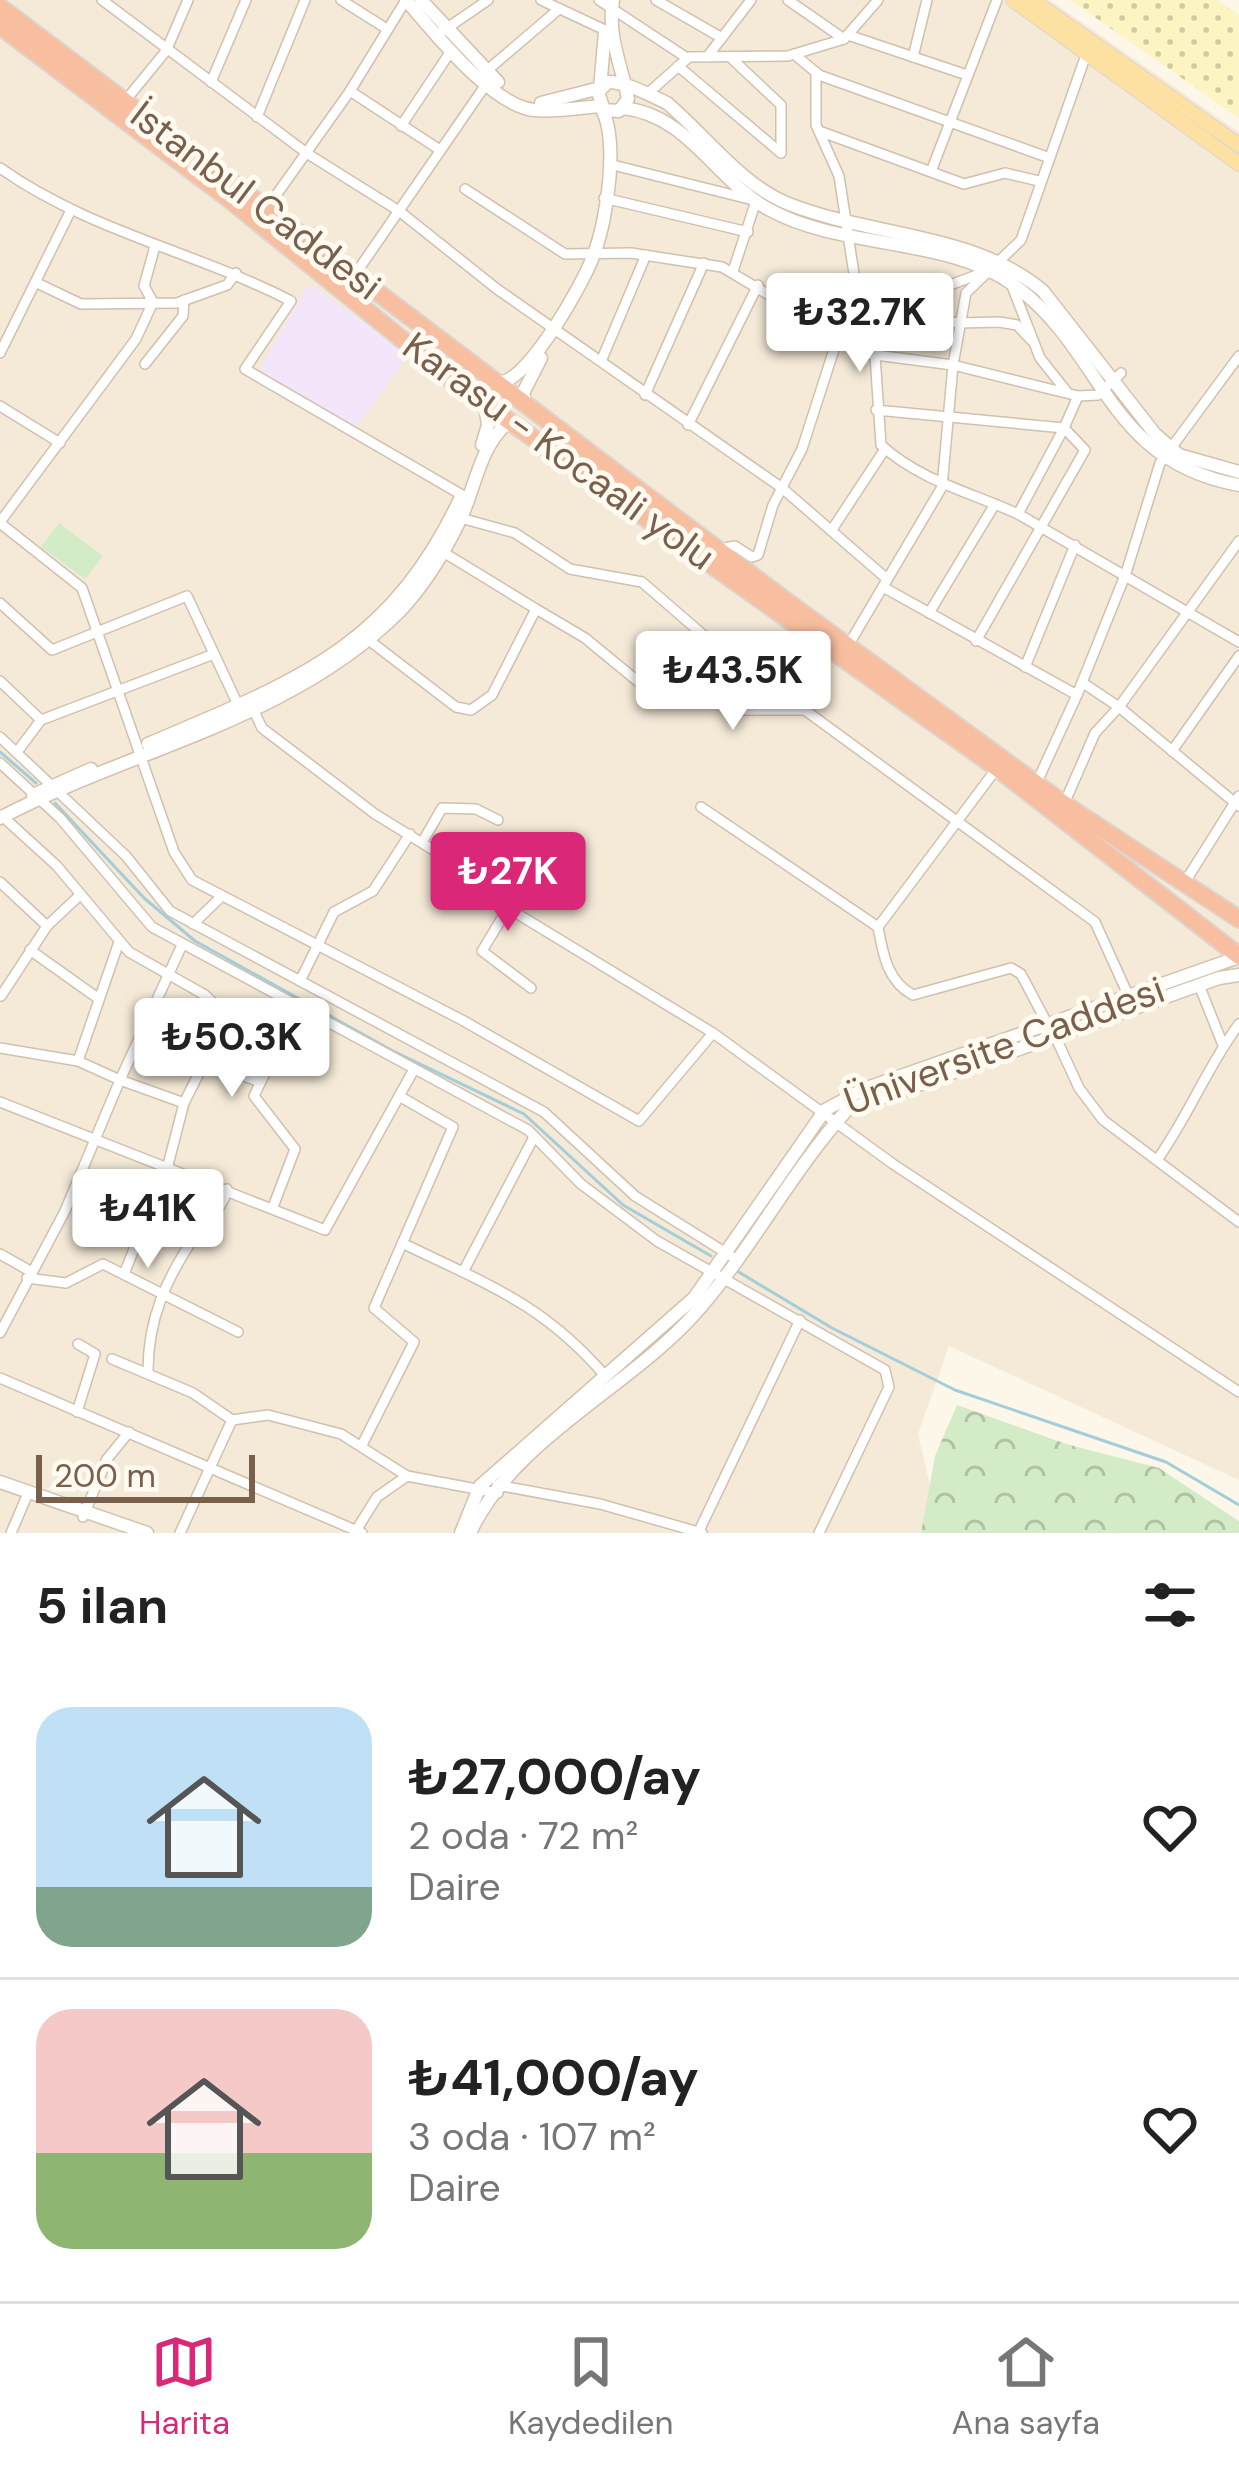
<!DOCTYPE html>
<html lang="tr">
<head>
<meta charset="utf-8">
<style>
	body { margin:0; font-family:"DM Sans",sans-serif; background:#f6f6f6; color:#222; height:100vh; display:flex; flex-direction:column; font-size:45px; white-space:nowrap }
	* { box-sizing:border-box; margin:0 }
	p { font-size:39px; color:#767676 }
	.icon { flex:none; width:66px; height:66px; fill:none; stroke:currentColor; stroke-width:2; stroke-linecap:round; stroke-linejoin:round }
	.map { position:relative; height:1533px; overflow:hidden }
	.details { display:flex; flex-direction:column; background:#fff; flex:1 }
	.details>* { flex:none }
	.scale { position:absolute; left:36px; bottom:30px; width:219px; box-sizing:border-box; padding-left:12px; border:6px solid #795f4c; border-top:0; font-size:33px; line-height:42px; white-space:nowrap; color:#795f4c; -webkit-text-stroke:9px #fffbf1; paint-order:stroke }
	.price { position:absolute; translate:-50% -102px; padding:0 27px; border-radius:12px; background:#fff; color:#222; font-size:39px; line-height:78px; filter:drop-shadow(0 3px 6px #0008) }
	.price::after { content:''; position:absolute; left:50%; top:72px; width:36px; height:27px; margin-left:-18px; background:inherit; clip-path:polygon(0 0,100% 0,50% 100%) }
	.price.on { background:#db2777; color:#fff }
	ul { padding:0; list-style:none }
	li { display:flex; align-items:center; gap:36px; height:300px; padding:0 36px }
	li+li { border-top:3px solid #e0e0e0 }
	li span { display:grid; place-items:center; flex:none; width:336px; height:240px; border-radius:36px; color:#555 }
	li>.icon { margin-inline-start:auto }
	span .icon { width:144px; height:144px; fill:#fffc; stroke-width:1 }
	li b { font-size:51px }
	h2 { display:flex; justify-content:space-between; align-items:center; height:144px; padding:0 36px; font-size:51px }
	.tabs { display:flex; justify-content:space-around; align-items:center; height:168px; border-top:3px solid #e0e0e0; background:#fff; font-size:33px; color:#767676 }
	.tabs a { display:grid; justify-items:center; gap:6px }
	.tabs .on { color:#db2777 }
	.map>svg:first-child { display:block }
	.residential { fill:#f5ead8 }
	.education { fill:#f4e6fa }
	.forest { fill:url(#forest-crowns) }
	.sand { fill:url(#sand-dots) }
	.park { fill:#d3ecc7 }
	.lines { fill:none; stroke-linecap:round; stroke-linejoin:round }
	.stream { stroke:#a3cdda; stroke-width:3 }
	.street-casing { stroke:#d0c0ae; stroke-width:12 }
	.secondary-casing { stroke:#d3c1ac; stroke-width:15 }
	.primary-casing { stroke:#dcd5d0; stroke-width:16 }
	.highway-casing { stroke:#dcd5d0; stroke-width:20 }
	.street { stroke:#fff; stroke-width:9 }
	.secondary { stroke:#fff; stroke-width:12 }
	.primary { stroke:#fce1a2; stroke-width:14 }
	.highway { stroke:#f8bea0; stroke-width:16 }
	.labels { text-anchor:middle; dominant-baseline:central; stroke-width:10; stroke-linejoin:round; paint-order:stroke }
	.street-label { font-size:39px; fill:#795f4c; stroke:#fffbf1 }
</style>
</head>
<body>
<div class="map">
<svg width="1239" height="1533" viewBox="0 0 1239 1533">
	<defs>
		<pattern id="forest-crowns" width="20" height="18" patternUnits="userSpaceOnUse" patternTransform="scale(3)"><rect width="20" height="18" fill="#d3ecc7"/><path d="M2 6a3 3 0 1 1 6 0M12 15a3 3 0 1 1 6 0" fill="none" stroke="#b0c2a4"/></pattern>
		<pattern id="sand-dots" width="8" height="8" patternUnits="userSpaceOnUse" patternTransform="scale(3)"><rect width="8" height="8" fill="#fdf4c4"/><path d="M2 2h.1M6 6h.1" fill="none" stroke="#d2c9a1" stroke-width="1.8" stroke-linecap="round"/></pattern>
	</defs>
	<rect width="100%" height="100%" fill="#fdf7ea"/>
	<!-- residential -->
	<path class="residential" d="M 0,0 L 1050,0 L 1239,132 L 1239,1480 L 949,1346 L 918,1434 L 941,1533 L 0,1533 Z"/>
	<!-- education -->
	<path class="education" d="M 314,286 L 408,356 L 355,428 L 348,429 L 259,370 L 306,287 Z"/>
	<!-- forest -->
	<path class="forest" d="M 957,1405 L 1066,1444 L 1159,1468 L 1239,1521 L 1239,1533 L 921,1533 L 935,1456 Z"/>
	<!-- sand -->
	<path class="sand" d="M 1070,0 L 1217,0 L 1239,15 L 1239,118 Z"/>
	<!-- park -->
	<path class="park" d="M 59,523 L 103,556 L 85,579 L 41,547 Z"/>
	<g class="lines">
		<!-- stream -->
		<g class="stream">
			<path d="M 0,752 L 36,783"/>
			<path d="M 55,803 L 144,898 L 195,941 L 393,1051 L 524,1114 L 623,1205 L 711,1256"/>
			<path d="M 737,1271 L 832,1328 L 955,1390 L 1166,1462 L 1239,1505"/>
		</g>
		<!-- street casing -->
		<g class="street-casing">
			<g id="street">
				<path d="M 102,0 L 308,154 L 399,211 L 497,289 L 782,488 L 887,579"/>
				<path d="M 341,0 L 387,29"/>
				<path d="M 541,0 L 605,30"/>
				<path d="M 599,0 L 687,58"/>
				<path d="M 656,0 L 722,38"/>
				<path d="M 788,0 L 844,39 L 878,0"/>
				<path d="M 437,35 L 488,0"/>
				<path d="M 848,35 L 967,75"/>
				<path d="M 794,54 L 819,75 L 1047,157"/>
				<path d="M 707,57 L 751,0"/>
				<path d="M 730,57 L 781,105 L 781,153"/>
				<path d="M 913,57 L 927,0"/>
				<path d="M 678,66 L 781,153"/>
				<path d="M 816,72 L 816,125 L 839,176 L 866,352"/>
				<path d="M 484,73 L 559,9"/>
				<path d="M 211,82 L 246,0"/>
				<path d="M 350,91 L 440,150"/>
				<path d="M 647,94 L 689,57 L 788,56 L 844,39"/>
				<path d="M 125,101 L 166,51 L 188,0"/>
				<path d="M 257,117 L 305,0"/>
				<path d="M 401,126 L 451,51"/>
				<path d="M 819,131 L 964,184 L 1005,173 L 1039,181"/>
				<path d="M 609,164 L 749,199"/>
				<path d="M 0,168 C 89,231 196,252 291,301 L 245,369 L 462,495"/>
				<path d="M 932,169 L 997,0"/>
				<path d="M 465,189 L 565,254 L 631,253 L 722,267 L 868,354 L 953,365 L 1078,396 L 1098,395 L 1121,373"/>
				<path d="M 604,198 L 748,232"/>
				<path d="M 267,208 L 350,91 L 406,0"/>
				<path d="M 733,271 L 756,201"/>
				<path d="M 354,276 L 487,83"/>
				<path d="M 1010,281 L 1040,358 L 1067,392"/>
				<path d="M 39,284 L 81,304 L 177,303 L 227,285 L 236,273"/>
				<path d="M 886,311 L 959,323 L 999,322 L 1017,325 L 1031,340"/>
				<path d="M 863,328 L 894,306 L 982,273"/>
				<path d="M 0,353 L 71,210"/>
				<path d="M 875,355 L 881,445 C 921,481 970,492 1018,514 L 1064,428 L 876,410"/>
				<path d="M 602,359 L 646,255"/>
				<path d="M 145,364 L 183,316 L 184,300"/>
				<path d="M 645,395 L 704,263"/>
				<path d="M 0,406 L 60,443"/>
				<path d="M 688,425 L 758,285"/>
				<path d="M 1018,514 L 1239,642"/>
				<path d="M 457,517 L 515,533 L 570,569 L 642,582 L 709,640 L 1095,922 L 1130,999"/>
				<path d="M 0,522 L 136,339 L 153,302 L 144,286 L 155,246"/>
				<path d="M 0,523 L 82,588 L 174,852 L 192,880 L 462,1020 L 639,1121 L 713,1033"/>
				<path d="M 833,528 L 885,449"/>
				<path d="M 1239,541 L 1119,707 L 1239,806"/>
				<path d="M 720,549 L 735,546 L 752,557 L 758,555 L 773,505 L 802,449 L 838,337"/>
				<path d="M 883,587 L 1077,695 L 1126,573 L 1160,463 L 1239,356"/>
				<path d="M 0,603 L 52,650 L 187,596 L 239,707"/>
				<path d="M 536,609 L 585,638 L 663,702 L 709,640"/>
				<path d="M 929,613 L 995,504"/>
				<path d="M 366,638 L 456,707 L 471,710 L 492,695 L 536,609 L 438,549"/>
				<path d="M 976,641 L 1085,450 L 1064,428 L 1078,396"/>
				<path d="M 849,644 L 942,487 L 953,365 L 966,293 L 1021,240 L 1087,52"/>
				<path d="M 1025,667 L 1075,545"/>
				<path d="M 683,675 L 736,710 L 805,710"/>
				<path d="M 0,681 L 41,720"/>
				<path d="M 252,707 L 262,728 L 375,814 L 469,872 L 508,908 L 713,1033 L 893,1164 L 1239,1392"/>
				<path d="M 0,737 L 126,856 L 170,911 L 544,1112 L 635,1196 L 731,1256"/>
				<path d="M 1172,751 L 1239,656"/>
				<path d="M 17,752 L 41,720 L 214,654"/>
				<path d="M 0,763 L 60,818 L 152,927 L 528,1130 L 581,1184 L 657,1241 L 885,1370 L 889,1387 L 819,1533"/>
				<path d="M 1037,782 L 1077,695"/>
				<path d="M 1064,804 L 1095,733 L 1119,707 L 1083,683"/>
				<path d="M 701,807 L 878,927 L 997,768"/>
				<path d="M 1,815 L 57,866 L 129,952 L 205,995 L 223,1012 L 223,1033 L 211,1064"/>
				<path d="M 423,841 L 442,808 L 476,809 L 498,820"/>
				<path d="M 0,882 L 47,926"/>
				<path d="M 1185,882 L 1239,796"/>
				<path d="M 508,908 L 482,951 L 531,988"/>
				<path d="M 193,924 L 222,896"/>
				<path d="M 878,927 C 883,954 887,981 913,995 L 1011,968 L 1021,974 L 1049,1027"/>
				<path d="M 182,945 L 120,1080 L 184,1103 L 201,1069 L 211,1064 L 260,1082"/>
				<path d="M 30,950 L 99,999"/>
				<path d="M 300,981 L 334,912 L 373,891 L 410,834"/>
				<path d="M 1199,985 L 1223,1045"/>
				<path d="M 1,996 L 47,926 L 80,895"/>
				<path d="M 1055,1036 L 1079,1088 L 1103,1120 L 1239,1222"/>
				<path d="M 0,1048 L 78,1061 L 120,1080 L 65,1211 L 0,1333"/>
				<path d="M 78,1061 L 119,942"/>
				<path d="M 0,1102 L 325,1230 L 413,1071"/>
				<path d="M 1157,1160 C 1188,1117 1207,1067 1239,1024"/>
				<path d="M 273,1207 L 295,1149 L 254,1096 L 297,1006"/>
				<path d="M 404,1244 C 487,1284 545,1305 606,1377"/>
				<path d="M 0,1254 L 30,1271"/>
				<path d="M 463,1272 L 534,1137"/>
				<path d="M 124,1274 L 168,1165 L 184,1103"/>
				<path d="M 27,1278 L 66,1283 L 103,1264 L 238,1332"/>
				<path d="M 112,1359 L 193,1393 L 232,1420"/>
				<path d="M 148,1371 C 148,1319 166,1279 195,1236 C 207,1220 223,1209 227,1189"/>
				<path d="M 0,1378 L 362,1533"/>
				<path d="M 77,1412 L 95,1354 L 78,1344"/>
				<path d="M 363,1443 L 414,1342 L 374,1308 L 453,1127 L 399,1096"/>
				<path d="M 497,1485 L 600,1504 L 702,1533"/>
				<path d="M 83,1517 L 107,1459 L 129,1432"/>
				<path d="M 355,1532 L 377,1497 L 407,1476"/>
				<path d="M 11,1533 L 26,1498"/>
				<path d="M 180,1533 L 232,1420 L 268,1415 L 341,1434 L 407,1476 L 498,1493"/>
				<path d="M 698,1533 L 800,1320"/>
			</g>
		</g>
		<!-- secondary casing -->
		<g class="secondary-casing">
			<g id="secondary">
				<path d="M 406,0 C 434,32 491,105 534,110 C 555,112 579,108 600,106 C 620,137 607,220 594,254 C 584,283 530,377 502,382"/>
				<path d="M 421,0 L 498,82"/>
				<path d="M 613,0 C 607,37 622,66 628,99 L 619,111 L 604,110 L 598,92 L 608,82 C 627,82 649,95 667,103 C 705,135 742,186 789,204 C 872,237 973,232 1043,291 L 1155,434 L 1179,455 L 1239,472"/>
				<path d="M 541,103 L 600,88 L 605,32"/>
				<path d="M 623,108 C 689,115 716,181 770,210 C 844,250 945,236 1014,285 C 1106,352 1104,460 1239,485"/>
				<path d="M 525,400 L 523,393 L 541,358"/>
				<path d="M 482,445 L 488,425 L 485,405"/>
				<path d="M 148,744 C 292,682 389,651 461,497"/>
				<path d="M 33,795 L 91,769"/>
				<path d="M 0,818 C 133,748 289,721 399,612 C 423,587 445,551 460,520 C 475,489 480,444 509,422"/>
				<path d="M 0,1482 L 147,1533"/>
				<path d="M 461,1533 L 480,1486 L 694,1298 L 825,1110 L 864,1089 L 1239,957"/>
				<path d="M 470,1533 C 514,1437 631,1388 699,1309 C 753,1247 791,1172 847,1110 L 1219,978 L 1239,975"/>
			</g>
		</g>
		<!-- primary casing -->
		<g class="primary-casing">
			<g id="primary">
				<path d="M 1013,0 L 1239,164"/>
				<path d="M 1032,0 L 1239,145"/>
			</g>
		</g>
		<!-- highway casing -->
		<g class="highway-casing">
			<g id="highway">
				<path d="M 0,7 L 782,598 L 1064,804 L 1239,919"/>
				<path d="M 0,26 L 229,199 L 457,384 L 997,768 L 1239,956"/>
			</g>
		</g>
		<!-- street -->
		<use href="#street" class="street"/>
		<!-- secondary -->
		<use href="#secondary" class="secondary"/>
		<!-- primary -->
		<use href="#primary" class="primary"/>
		<!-- highway -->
		<use href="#highway" class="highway"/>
	</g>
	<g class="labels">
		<!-- street labels -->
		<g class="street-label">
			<text transform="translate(256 200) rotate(37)">İstanbul Caddesi</text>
			<text transform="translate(559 451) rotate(36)">Karasu - Kocaali yolu</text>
			<text transform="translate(1004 1045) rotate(-20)">Üniversite Caddesi</text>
		</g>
	</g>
</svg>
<div class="scale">200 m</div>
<b class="price" style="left:860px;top:375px">₺32.7K</b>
<b class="price" style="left:733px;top:733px">₺43.5K</b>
<b class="price on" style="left:508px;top:934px">₺27K</b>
<b class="price" style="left:232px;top:1100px">₺50.3K</b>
<b class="price" style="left:148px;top:1271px">₺41K</b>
</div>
<section class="details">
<h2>5 ilan<svg class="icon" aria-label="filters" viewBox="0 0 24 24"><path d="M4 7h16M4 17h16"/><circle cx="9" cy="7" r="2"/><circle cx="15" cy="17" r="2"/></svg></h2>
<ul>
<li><span style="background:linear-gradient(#bfe0f5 75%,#7fa58c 0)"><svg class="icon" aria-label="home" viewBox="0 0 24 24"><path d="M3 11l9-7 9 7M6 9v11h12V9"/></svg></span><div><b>₺27,000/ay</b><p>2 oda · 72 m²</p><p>Daire</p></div><svg class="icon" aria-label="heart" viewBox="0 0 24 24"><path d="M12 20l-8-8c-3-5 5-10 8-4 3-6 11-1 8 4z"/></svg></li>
<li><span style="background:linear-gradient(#f6c9c9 60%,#8fb573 0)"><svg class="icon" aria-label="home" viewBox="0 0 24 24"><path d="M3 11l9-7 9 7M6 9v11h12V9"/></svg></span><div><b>₺41,000/ay</b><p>3 oda · 107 m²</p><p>Daire</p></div><svg class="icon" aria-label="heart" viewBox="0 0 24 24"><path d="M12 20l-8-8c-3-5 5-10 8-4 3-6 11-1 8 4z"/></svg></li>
</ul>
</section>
<nav class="tabs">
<a class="on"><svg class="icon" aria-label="map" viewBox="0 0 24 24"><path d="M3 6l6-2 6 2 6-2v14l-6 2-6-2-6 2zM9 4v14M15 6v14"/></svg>Harita</a>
<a><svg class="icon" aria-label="saved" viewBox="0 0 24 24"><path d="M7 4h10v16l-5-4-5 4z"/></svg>Kaydedilen</a>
<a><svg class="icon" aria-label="home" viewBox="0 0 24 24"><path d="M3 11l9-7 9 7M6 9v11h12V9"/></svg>Ana sayfa</a>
</nav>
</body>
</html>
